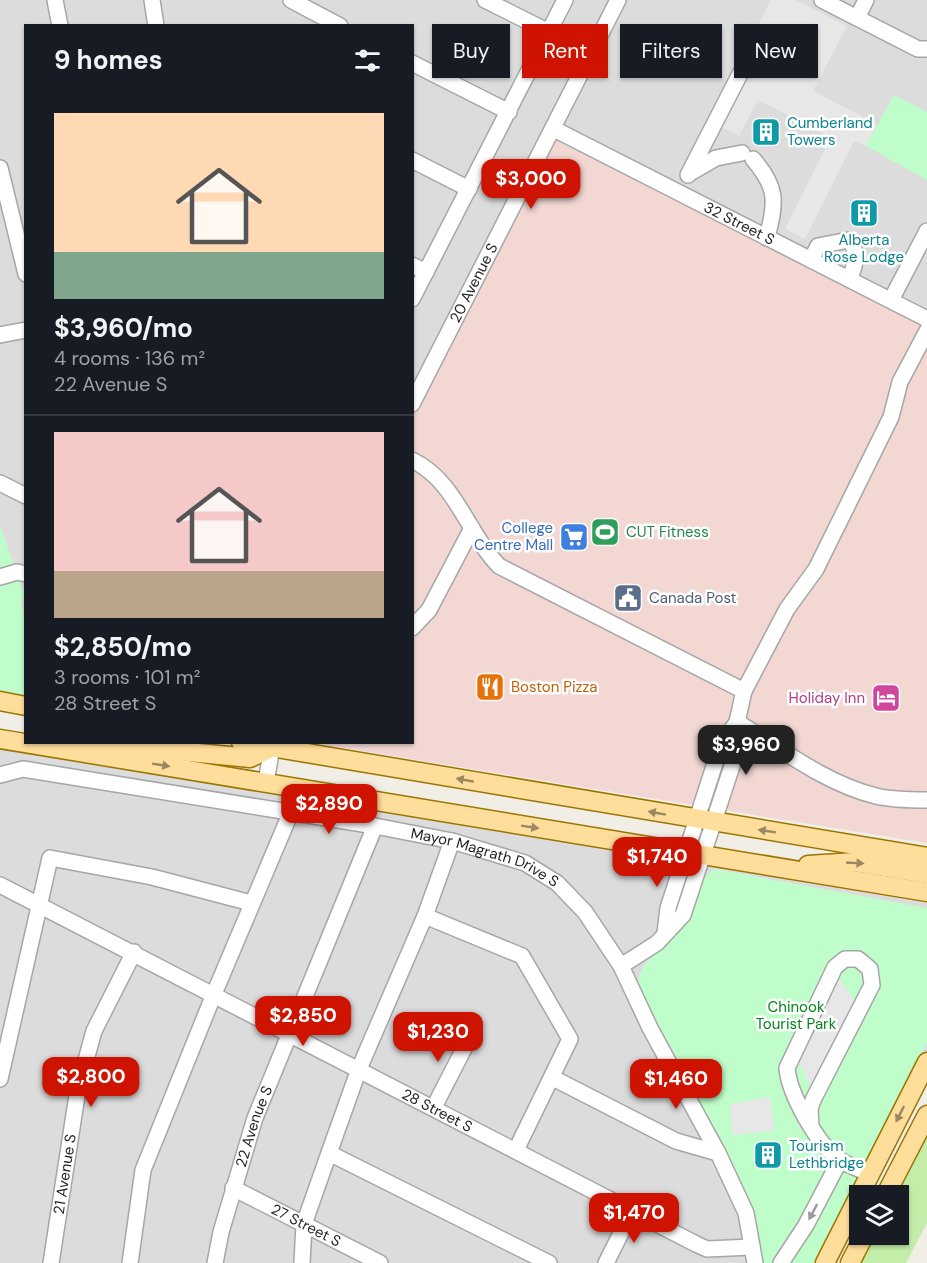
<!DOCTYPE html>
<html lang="en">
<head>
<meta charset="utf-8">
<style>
	body { margin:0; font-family:"DM Sans",sans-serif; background:#242831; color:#f1f3f6; height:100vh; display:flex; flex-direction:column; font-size:22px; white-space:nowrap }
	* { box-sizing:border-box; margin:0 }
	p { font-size:20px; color:#9ea1a6 }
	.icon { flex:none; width:33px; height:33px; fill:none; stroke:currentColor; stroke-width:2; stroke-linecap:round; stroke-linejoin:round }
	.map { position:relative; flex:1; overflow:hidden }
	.panel { position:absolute; left:24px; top:24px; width:390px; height:720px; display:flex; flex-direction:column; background:#171b24; border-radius:0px; box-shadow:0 2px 4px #0004 }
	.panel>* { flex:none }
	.hud { position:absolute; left:432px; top:24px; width:405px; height:54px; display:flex; gap:12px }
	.buttons { position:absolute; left:849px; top:1185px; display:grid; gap:12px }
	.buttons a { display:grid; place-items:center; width:60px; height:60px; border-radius:0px; background:#171b24; box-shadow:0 2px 4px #0004; font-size:30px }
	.price { position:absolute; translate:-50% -51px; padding:0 14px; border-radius:12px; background:#ce1300; color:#fff; font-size:20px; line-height:39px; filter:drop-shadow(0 2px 3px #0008) }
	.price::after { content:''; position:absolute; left:50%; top:36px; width:18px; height:14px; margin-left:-9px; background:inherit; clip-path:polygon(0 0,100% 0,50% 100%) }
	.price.current { background:#222; color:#fff }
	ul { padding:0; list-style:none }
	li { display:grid; align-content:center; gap:12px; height:318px; padding:0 30px }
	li+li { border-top:2px solid #363941 }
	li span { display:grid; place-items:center; height:186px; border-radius:0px; color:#555 }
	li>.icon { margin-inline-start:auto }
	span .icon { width:108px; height:108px; fill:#fffc; stroke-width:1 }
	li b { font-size:26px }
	h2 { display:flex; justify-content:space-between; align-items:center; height:72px; padding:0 30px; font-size:26px }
	.tag { padding:0 21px; border-radius:0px; background:#171b24; box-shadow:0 2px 4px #0004; font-size:21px; line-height:54px }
	.tag.current { background:#ce1300; color:#fff }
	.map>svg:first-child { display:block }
	.residential { fill:#dddcdc }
	.commercial { fill:#f2d7d3 }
	.grass { fill:#c3eda8 }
	.park { fill:#bffdca }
	.parking { fill:#e7e7e7 }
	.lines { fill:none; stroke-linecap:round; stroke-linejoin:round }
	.minor-casing { stroke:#a6a6a6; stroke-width:18 }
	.major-casing { stroke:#9a7500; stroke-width:21 }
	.minor { stroke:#fff; stroke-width:15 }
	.major { stroke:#ffdd9b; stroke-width:18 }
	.oneway { fill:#9a8863 }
	.oneway2 { fill:#9a9a9a }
	.labels { text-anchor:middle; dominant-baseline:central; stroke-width:5; stroke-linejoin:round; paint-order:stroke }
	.culture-label { font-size:15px; fill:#0d838f; stroke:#fff; text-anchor:start }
	.street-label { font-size:15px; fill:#1f1f1f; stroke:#fff }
	.shop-label { font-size:15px; fill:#366cbe; stroke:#fff; text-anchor:end }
	.leisure-label { font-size:15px; fill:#27864d; stroke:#fff; text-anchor:start }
	.service-label { font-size:15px; fill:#4e5e75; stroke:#fff; text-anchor:start }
	.food-label { font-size:15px; fill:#c56008; stroke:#fff; text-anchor:start }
	.hotel-label { font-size:15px; fill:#b23c85; stroke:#fff; text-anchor:end }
	.park-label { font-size:15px; fill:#05851b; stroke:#fff }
</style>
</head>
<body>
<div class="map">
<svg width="927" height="1263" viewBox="0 0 927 1263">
	<rect width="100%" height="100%" fill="#f0eee5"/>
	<!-- residential -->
	<g class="residential">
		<path d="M 0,0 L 927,0 L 927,319 L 413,404 L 412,26 L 26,26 L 25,706 L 0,702 Z"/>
		<path d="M 0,739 L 927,893 L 927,1064 L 825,1263 L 0,1263 Z"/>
	</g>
	<!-- commercial -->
	<path class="commercial" d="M 554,129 L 927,319 L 920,345 L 927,349 L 927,843 L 313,743 L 412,742 L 413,404 Z"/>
	<!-- grass -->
	<path class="grass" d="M 927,1115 L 927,1223 L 906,1263 L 850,1263 L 865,1235 L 898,1234 L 898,1196 L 885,1195 Z"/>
	<!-- park -->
	<g class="park">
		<path d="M 894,95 L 927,112 L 927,180 L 866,146 Z"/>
		<path d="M 0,525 L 25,597 L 21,601 L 26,624 L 25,696 L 0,692 Z"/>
		<path d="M 715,869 L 927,908 L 927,1043 L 817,1263 L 761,1263 L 759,1242 L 751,1210 L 638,986 C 638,958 667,950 681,929 C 697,906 691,885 715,869 Z"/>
	</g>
	<!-- parking -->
	<g class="parking">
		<path d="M 771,0 L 796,0 L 847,26 L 813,91 L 877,124 L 866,146 L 854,141 L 805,239 L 785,229 L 831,137 L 758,100 L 739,136 L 710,121 Z"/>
		<path d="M 838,977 L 856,1003 L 812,1090 L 797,1057 Z"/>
		<path d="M 770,1097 L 774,1131 L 732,1135 L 730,1104 Z"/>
	</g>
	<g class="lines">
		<!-- minor casing -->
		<g class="minor-casing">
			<g id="minor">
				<path d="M 55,0 L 60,26"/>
				<path d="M 152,0 L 156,26"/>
				<path d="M 291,0 L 340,26"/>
				<path d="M 485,0 L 549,32"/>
				<path d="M 822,0 L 918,49 L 927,49"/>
				<path d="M 857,18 L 866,0"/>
				<path d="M 412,63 L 509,112"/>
				<path id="s1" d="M 554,129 L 927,319"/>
				<path d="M 753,159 C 778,188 776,201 767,238"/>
				<path d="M 412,160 L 469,189"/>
				<path d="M 0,168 L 26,274"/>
				<path d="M 690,173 L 716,158 L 742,153"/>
				<path d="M 688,175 L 741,72"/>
				<path d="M 811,260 L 818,246 L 849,240 C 859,250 855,268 849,279"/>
				<path d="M 412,265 L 426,272"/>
				<path d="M 412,299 L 565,0"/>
				<path d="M 891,300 L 927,231"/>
				<path d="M 0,335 L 26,330"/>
				<path id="s2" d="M 412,404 L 618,0"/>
				<path d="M 412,460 C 456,481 467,533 499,566 L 744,691"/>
				<path d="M 0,483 L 26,496"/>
				<path d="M 0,577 L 17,572 L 26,574"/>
				<path d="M 412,628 L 429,610 L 472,528"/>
				<path d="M 737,722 C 780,748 826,784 876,796 C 892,800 910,800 927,800"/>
				<path id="s3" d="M 0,775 L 23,769 L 375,826 L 452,841 L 525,863 L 557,883 L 585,912 L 621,966 L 650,1028 L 718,1153 L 746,1213 L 755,1263"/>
				<path d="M 266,782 L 273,742"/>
				<path id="s4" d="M 0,885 L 696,1244 L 707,1249 L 752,1247"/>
				<path d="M 425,916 L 522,956 L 570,1039 L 516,1150"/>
				<path d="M 665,933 L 668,908 L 718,754 L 734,726"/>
				<path d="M 621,966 L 657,943 L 683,915 L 734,760 L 737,722 L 744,691 L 787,609 L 816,569 L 891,417 L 900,382 L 927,331"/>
				<path d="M 553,1078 L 676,1141 L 718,1153"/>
				<path d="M 0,1079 L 50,858 L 152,877 L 251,903"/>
				<path d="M 434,1107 L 472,1033"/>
				<path d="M 811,1127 L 810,1108 L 814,1098 L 872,985 L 870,969 L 858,959 L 845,959 L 835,967 L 787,1068 C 789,1094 818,1146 840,1160 C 849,1166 860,1169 870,1174"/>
				<path d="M 329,1153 L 549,1263"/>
				<path id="s5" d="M 233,1188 L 380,1263"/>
				<path id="s6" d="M 51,1263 L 78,1089 L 94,1031 L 134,952"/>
				<path d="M 130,1263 L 143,1170 L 214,994 L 291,812"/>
				<path id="s7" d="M 215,1263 L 221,1232 L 255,1118 L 375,826"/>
				<path d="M 302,1263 L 304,1224 L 329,1153 L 359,1069 L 425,916 L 452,841"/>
				<path d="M 606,1263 L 632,1211"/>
				<path d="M 781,1263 L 806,1225 L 840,1160"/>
			</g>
		</g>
		<!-- major casing -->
		<g class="major-casing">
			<g id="major">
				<path d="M 0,701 L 26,706"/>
				<path d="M 0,739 L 927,892"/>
				<path d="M 241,742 L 927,857"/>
				<path d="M 95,743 L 250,758 L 273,747"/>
				<path d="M 808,865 L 855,862 L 927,874"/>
				<path d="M 885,1196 L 927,1115"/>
				<path d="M 825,1263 L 927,1062"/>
				<path d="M 850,1263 L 865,1234"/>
			</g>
		</g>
		<!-- minor -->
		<use href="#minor" class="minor"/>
		<!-- major -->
		<use href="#major" class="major"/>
	</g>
	<!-- one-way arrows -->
	<defs><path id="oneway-solid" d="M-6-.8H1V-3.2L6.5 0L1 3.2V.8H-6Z" transform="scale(1.5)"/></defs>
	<g class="oneway">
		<use href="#oneway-solid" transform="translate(161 765) rotate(9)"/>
		<use href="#oneway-solid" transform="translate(465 780) rotate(-170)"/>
		<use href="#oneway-solid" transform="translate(657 813) rotate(-170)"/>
		<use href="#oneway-solid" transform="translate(530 827) rotate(9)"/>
		<use href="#oneway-solid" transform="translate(767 831) rotate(-171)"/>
		<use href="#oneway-solid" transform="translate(855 863) rotate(3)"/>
		<use href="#oneway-solid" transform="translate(900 1114) rotate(117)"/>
	</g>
	<use class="oneway2" href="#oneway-solid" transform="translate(813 1212) rotate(118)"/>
	<!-- icons -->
	<defs>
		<g id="building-square" transform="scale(1.5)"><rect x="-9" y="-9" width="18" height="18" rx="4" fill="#0f9aa8" stroke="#fff"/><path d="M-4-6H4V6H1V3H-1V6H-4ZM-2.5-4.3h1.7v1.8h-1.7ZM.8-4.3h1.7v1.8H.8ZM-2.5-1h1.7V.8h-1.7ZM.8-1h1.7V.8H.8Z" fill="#fff"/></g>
		<g id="stadium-square" transform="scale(1.5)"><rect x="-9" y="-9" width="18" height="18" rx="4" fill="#2e9e5b" stroke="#fff"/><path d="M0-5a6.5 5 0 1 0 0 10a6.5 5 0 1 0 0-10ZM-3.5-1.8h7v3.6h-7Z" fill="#fff"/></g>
		<g id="supermarket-square" transform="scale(1.5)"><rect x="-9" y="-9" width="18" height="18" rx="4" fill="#3f7fe0" stroke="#fff"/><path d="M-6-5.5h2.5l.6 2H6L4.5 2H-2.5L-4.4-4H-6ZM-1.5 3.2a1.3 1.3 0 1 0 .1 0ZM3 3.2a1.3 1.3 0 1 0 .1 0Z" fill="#fff"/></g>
		<g id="civic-square" transform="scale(1.5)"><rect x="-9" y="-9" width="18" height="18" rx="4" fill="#5c6f8a" stroke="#fff"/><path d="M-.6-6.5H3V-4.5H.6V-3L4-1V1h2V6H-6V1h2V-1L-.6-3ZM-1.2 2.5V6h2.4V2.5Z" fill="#fff"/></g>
		<g id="restaurant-square" transform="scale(1.5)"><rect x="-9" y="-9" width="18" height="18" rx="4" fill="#e8710a" stroke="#fff"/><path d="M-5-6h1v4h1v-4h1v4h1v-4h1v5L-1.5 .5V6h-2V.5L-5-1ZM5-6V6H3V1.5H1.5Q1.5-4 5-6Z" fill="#fff"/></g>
		<g id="hotel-square" transform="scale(1.5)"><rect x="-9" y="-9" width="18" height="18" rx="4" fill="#d1479c" stroke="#fff"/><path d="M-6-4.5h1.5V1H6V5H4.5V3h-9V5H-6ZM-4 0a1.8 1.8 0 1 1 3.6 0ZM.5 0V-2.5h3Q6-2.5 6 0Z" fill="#fff"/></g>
	</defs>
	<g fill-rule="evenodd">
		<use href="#building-square" x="766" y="132"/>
		<use href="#building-square" x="864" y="213"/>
		<use href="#stadium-square" x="605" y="532"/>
		<use href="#supermarket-square" x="574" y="537"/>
		<use href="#civic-square" x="628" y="598"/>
		<use href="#restaurant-square" x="490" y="687"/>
		<use href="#hotel-square" x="886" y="698"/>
		<use href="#building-square" x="768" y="1155"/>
	</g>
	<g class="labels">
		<!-- culture labels -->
		<g class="culture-label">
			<text x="787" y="123">Cumberland<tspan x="787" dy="17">Towers</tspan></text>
			<text x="864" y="240" text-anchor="middle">Alberta<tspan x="864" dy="17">Rose Lodge</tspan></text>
			<text x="789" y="1146">Tourism<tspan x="789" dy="17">Lethbridge</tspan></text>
		</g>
		<!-- street labels -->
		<g class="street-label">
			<text stroke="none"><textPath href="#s1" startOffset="208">32 Street S</textPath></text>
			<text stroke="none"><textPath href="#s2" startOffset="136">20 Avenue S</textPath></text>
			<text stroke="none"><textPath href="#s3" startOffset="495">Mayor Magrath Drive S</textPath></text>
			<text stroke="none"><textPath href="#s4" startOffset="492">28 Street S</textPath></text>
			<text stroke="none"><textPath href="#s7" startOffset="142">22 Avenue S</textPath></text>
			<text stroke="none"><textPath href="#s6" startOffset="90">21 Avenue S</textPath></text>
			<text stroke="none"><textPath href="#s5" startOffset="82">27 Street S</textPath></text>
		</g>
		<!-- shop labels -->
		<g class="shop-label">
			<text x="553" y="528">College<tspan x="553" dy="17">Centre Mall</tspan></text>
		</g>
		<!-- leisure labels -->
		<g class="leisure-label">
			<text x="626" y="532">CUT Fitness</text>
		</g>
		<!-- service labels -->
		<g class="service-label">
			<text x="649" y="598">Canada Post</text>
		</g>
		<!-- food labels -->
		<g class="food-label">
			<text x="511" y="687">Boston Pizza</text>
		</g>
		<!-- hotel labels -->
		<g class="hotel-label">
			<text x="865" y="698">Holiday Inn</text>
		</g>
		<!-- park labels -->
		<g class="park-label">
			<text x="796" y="1007">Chinook<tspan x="796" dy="17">Tourist Park</tspan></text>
		</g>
	</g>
</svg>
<div class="buttons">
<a><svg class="icon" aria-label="layers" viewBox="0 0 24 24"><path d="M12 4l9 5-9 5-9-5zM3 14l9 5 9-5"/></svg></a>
</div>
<b class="price" style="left:531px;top:210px">$3,000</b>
<b class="price current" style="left:746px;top:776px">$3,960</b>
<b class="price" style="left:329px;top:835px">$2,890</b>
<b class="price" style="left:657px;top:888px">$1,740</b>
<b class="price" style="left:303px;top:1047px">$2,850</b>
<b class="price" style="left:438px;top:1063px">$1,230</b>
<b class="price" style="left:91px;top:1108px">$2,800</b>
<b class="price" style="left:676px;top:1110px">$1,460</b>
<b class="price" style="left:634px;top:1244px">$1,470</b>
<div class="hud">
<a class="tag">Buy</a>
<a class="tag current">Rent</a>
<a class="tag">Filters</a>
<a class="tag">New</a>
</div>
<section class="panel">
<h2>9 homes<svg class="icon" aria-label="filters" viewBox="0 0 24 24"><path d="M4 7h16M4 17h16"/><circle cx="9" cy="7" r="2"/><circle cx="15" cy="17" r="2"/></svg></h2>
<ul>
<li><span style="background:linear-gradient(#ffd9b3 75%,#7fa58c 0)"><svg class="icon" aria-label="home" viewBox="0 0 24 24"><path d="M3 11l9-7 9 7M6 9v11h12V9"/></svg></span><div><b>$3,960/mo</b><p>4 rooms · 136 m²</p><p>22 Avenue S</p></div></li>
<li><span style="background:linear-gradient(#f6c9c9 75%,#b9a48a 0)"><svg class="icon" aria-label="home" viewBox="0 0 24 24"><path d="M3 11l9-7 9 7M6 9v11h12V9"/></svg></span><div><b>$2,850/mo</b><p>3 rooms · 101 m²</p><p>28 Street S</p></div></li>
</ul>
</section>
</div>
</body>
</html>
